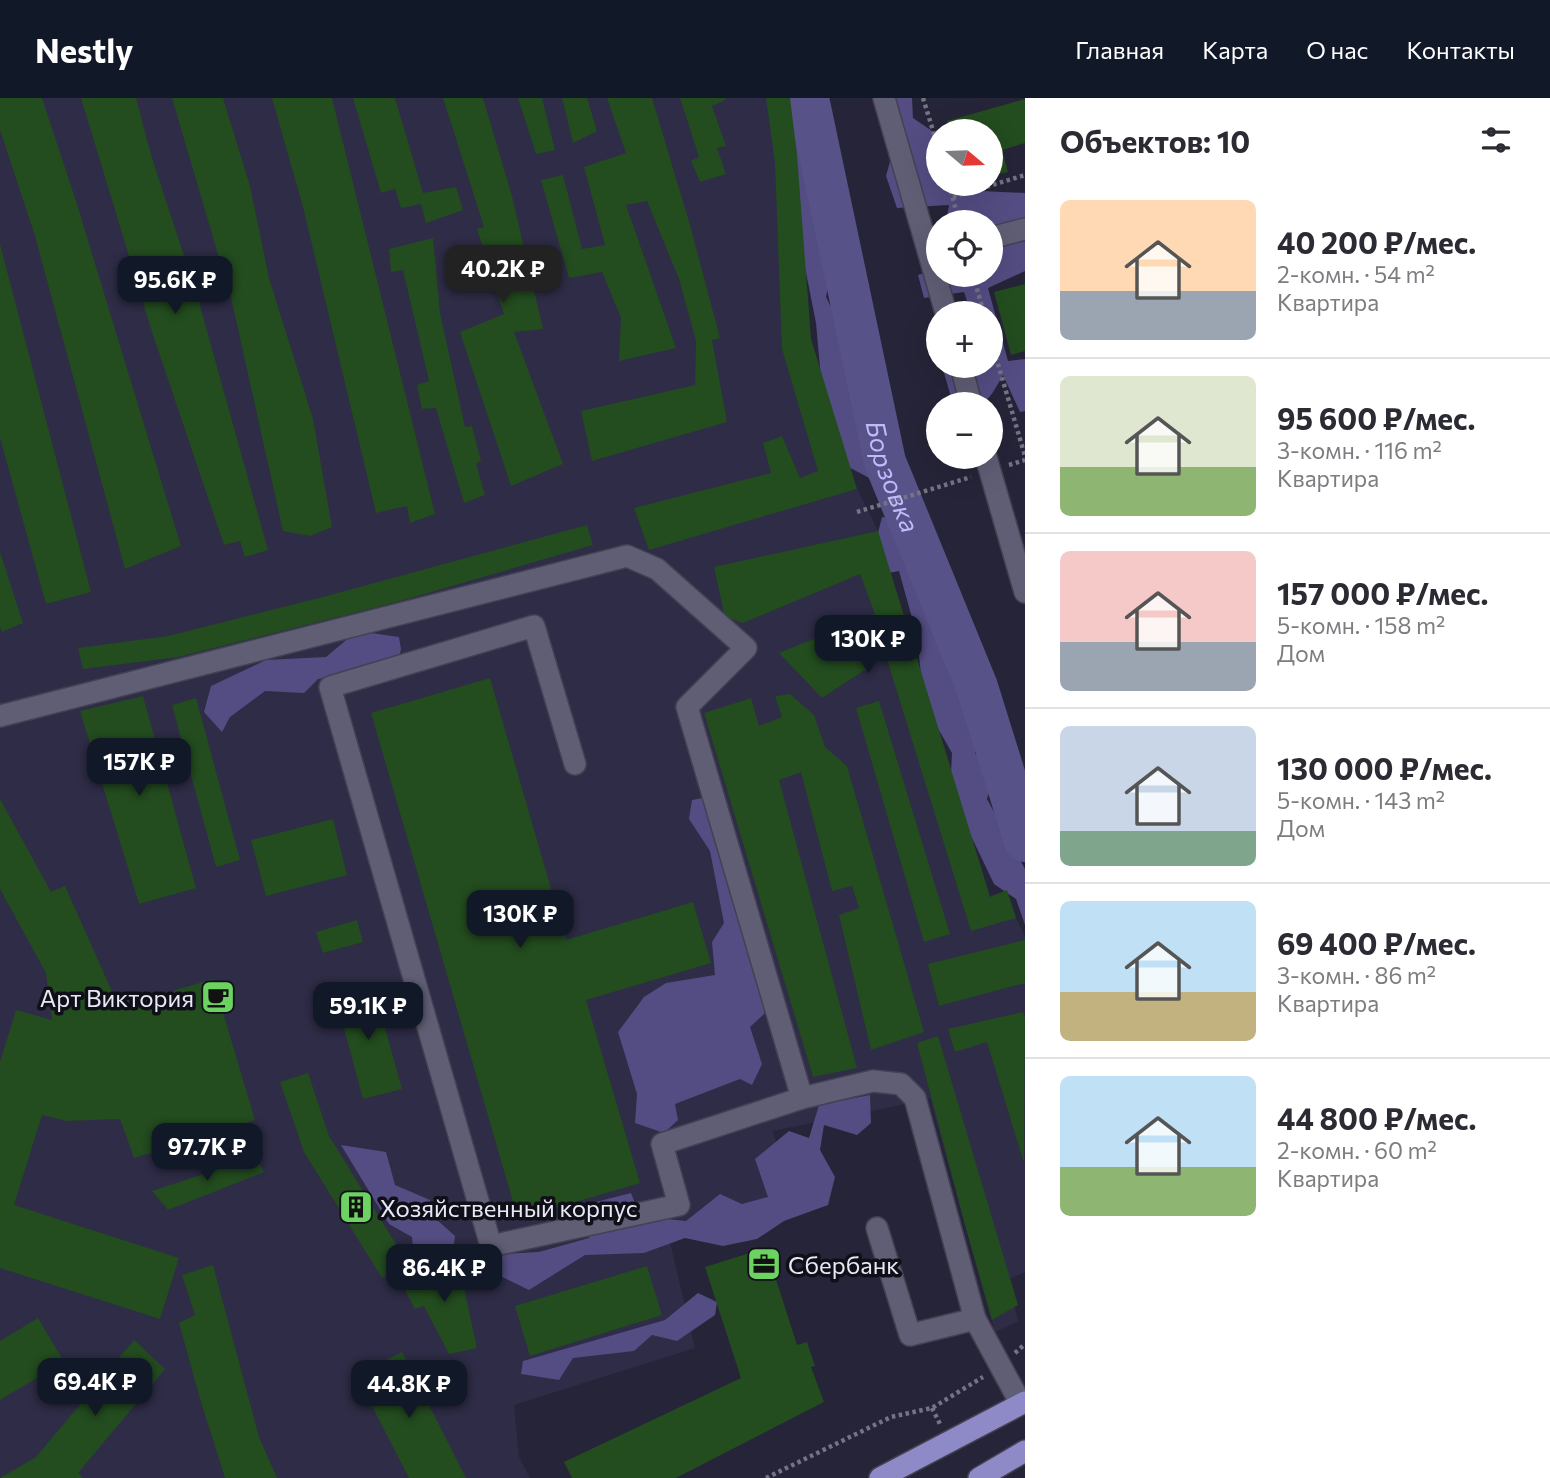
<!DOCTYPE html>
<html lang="ru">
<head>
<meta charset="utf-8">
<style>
	body { margin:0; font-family:Commissioner,sans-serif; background:#f7f7f7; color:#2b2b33; height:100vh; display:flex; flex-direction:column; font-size:26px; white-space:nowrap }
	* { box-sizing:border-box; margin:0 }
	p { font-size:23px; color:#7c7c81 }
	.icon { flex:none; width:38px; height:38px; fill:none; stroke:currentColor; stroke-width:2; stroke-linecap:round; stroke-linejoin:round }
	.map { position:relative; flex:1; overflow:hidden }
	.drawer { display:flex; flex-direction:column; background:#fff; width:525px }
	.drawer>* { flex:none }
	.needle { width:46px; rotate:109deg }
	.controls { position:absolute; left:926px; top:21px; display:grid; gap:14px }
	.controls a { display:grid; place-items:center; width:77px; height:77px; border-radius:50%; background:#fff; box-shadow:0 7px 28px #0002; font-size:35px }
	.price { position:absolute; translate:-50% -60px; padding:0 16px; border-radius:14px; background:#111827; color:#fff; font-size:23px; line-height:46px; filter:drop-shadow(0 2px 4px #0008) }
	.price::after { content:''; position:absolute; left:50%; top:42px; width:21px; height:16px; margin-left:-10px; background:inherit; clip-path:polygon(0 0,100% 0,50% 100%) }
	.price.active { background:#222; color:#fff }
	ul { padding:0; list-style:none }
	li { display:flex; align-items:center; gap:21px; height:175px; padding:0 35px }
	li+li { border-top:2px solid #e1e1e2 }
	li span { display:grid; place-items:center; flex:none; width:196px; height:140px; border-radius:10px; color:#555 }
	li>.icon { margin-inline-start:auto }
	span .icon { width:84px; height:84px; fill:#fffc; stroke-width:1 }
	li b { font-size:30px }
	h2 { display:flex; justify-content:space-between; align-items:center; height:84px; padding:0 35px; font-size:30px }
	header { display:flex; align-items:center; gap:42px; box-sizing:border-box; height:98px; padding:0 35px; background:#111827; color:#fff }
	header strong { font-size:33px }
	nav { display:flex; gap:38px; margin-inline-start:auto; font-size:24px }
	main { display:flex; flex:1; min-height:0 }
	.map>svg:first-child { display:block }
	.built { fill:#2e2c46 }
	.forest { fill:#534d83 }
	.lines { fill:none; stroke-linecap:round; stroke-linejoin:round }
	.river { stroke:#575288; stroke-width:42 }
	.building { fill:#234c1f }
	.minor-casing { stroke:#434152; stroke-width:24 }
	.major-casing { stroke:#434152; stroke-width:24 }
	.path { stroke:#757486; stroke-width:4.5; stroke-dasharray:3.5 3.5; stroke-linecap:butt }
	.minor { stroke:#5f5e75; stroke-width:21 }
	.major { stroke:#8e8ac8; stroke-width:21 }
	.labels { text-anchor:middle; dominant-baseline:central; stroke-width:7; stroke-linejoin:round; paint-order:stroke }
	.poi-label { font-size:24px; fill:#e7e7f5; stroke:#0f0f18; text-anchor:start }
	.water-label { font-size:26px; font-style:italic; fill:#bebafc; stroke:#0f0f18 }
</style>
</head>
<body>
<header>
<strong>Nestly</strong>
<nav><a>Главная</a><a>Карта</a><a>О нас</a><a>Контакты</a></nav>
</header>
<main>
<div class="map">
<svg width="1025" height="1380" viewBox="0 0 1025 1380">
	<rect width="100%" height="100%" fill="#262438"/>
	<!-- built -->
	<path class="built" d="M 0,0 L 790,0 L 797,57 L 811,241 L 857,391 L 878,433 L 990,798 L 1007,792 L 1016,820 L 1025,838 L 1025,1174 L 1008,1182 L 1018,1223 L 995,1234 L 930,1001 L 773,1033 L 793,1102 L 669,1140 L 695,1250 L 514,1307 L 519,1359 L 530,1380 L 0,1380 Z"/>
	<!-- forest -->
	<g class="forest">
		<path d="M 792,0 L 817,0 L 817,7 L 804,42 L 831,80 L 822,137 L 834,160 L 826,199 L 848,242 L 863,325 L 878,349 L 873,382 L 828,358 L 816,225 L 797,129 Z"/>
		<path d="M 873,0 L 912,0 L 913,20 L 938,37 L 938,86 L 959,86 L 961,92 L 1025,95 L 1025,173 L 988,190 L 1008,263 L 1025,261 L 1025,313 L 1020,314 L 1003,277 C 986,307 988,306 953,306 L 942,268 L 990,268 L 990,215 L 971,215 L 964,194 L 924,200 L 918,177 L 938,170 L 938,177 L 990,177 L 990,124 L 946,124 L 949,107 L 897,110 L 886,78 L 891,60 Z"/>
		<path d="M 882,419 L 899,421 L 976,627 L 975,655 L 992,682 L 987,701 L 1025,771 L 1025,827 L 1016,801 L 994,786 L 950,694 L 952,655 L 924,606 L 917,538 L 899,473 L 872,478 L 874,451 Z"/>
		<path d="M 357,533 L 399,539 L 401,551 L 396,571 L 318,581 L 304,595 L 265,593 L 230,619 L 222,634 L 204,614 L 211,588 L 266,562 L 326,559 Z"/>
		<path d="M 719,697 L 728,709 L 729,740 L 779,902 L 750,929 L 762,966 L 752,987 L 740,981 L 675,1006 L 678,1022 L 664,1035 L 635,1025 L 637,996 L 618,934 L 644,899 L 666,885 L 715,877 L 712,844 L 724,825 L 710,753 L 689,721 L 692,702 Z"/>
		<path d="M 870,997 L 871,1025 L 857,1037 L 824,1027 L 820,1052 L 835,1079 L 828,1107 L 784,1123 L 757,1141 L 723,1148 L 685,1140 L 644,1155 L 585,1157 L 529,1192 L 496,1176 L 502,1156 L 539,1154 L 589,1140 L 588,1106 L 631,1095 L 640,1118 L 686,1123 L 720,1096 L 742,1106 L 768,1099 L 755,1061 L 789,1033 L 809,1040 L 819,1007 Z"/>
		<path d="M 341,1047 L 386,1054 L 395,1087 L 430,1102 L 436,1121 L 455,1138 L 453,1155 L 414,1166 L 412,1139 L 389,1126 Z"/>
		<path d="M 698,1195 L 717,1204 L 715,1217 L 677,1243 L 652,1237 L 634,1253 L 573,1260 L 559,1282 L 521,1276 L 523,1263 L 665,1222 Z"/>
	</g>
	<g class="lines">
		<!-- river -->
		<path class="river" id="s1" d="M 808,0 L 885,364 L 977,589 L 1025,743"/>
	</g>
	<!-- building -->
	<g class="building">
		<path d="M 0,0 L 42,0 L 76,103 L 181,448 L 125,471 L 35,138 L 0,32 Z"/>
		<path d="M 81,0 L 136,0 L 151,57 L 197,197 L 268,452 L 245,459 L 240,443 L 224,447 L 152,234 Z"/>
		<path d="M 172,0 L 223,0 L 250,88 L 269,180 L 313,321 L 332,429 L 310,438 L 283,433 L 232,204 Z"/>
		<path d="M 272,0 L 332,0 L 435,416 L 410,425 L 407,408 L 376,415 L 303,109 Z"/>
		<path d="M 353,0 L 395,0 L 423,95 L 456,89 L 463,112 L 426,125 L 421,106 L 401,110 L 395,91 L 381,95 Z"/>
		<path d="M 443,0 L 483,0 L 512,98 L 543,231 L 514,234 L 563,366 L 511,388 L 460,234 L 504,216 L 477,131 L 484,129 Z"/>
		<path d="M 518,0 L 542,0 L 555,52 L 536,56 Z"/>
		<path d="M 562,0 L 587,0 L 597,33 L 573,45 Z"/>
		<path d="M 607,0 L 652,0 L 690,127 L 720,240 L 712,242 L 727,324 L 592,363 L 581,313 L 695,287 L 696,243 L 679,181 L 647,103 L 626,107 L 676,250 L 619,263 L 621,220 L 602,174 L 569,180 L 541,82 L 563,77 L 582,151 L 605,147 L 584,69 L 626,55 Z"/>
		<path d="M 680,0 L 725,0 L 725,2 L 712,8 L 726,48 L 717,50 L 726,76 L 700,84 L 691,63 L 699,59 Z"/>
		<path d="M 766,0 L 790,0 L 797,57 L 811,241 L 857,391 L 649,452 L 634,410 L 771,375 L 763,345 L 782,338 L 800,380 L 818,373 L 782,251 L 775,65 Z"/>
		<path d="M 1025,1 L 1025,45 L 1002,52 L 1008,74 L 990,78 L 990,33 L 950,33 L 947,23 Z"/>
		<path d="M 433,140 L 440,215 L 465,329 L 472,328 L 481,363 L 476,366 L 485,397 L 464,405 L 436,310 L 422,311 L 417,287 L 429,283 L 403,172 L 391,174 L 389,151 Z"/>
		<path d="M 0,146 L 91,494 L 46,506 L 0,340 Z"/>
		<path d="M 1025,186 L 1025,253 L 1011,257 L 994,194 Z"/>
		<path d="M 587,427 L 593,447 L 397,504 L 178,559 L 83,571 L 78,550 L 168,538 L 323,499 Z"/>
		<path d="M 878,433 L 990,799 L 1007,792 L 1016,820 L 971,833 L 886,558 L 822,600 L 779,555 L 875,516 L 860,476 L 743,525 L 725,519 L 714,469 Z"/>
		<path d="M 0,454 L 23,525 L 2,534 L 0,529 Z"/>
		<path d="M 490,580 L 566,842 L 693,804 L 711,865 L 586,902 L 640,1085 L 518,1121 L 371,615 Z"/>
		<path d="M 790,596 L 814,617 L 825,649 L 847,668 L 924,934 L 871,952 L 839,817 L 859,810 L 852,788 L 832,793 L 801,674 L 779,682 L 857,970 L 813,979 L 704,615 L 751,600 L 759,628 L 782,619 L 775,598 Z"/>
		<path d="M 143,598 L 196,790 L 139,806 L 80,613 Z"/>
		<path d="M 196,600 L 240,762 L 216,769 L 172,607 Z"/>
		<path d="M 879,603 L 950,836 L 924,844 L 856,610 Z"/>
		<path d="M 0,701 L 51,794 L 65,788 L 119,909 L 213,881 L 255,1022 L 134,1060 L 120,1021 L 67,1023 L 42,1017 L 14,1107 L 179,1160 L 160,1221 L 0,1170 L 0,964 L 16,912 L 52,922 L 46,875 L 0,791 Z"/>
		<path d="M 333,721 L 347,777 L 266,798 L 251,742 Z"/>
		<path d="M 357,822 L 363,844 L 323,855 L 316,834 Z"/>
		<path d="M 1025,842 L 1025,885 L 939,908 L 928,866 Z"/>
		<path d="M 373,887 L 402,991 L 363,1001 L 335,897 Z"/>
		<path d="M 1023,914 L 1025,920 L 1024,1065 L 987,944 L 955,954 L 948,931 Z"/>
		<path d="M 938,938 L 1018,1207 L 992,1222 L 965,1127 L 917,945 Z"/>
		<path d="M 308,975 L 329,1038 L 407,1164 L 382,1180 L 304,1054 L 280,984 Z"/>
		<path d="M 256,1059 L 264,1074 L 168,1112 L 152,1093 Z"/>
		<path d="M 766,1150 L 797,1247 L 807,1244 L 815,1268 L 811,1269 L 824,1304 L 676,1380 L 572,1380 L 564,1364 L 741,1280 L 705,1169 Z"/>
		<path d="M 458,1162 L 477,1250 L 449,1256 L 424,1208 L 415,1211 L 400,1183 L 430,1168 Z"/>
		<path d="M 213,1167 L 259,1339 L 277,1380 L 225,1380 L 200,1301 L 179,1225 L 195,1217 L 182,1177 Z"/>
		<path d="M 647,1168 L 662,1217 L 530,1258 L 515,1208 Z"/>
		<path d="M 38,1220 L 64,1264 L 0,1302 L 0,1243 Z"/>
		<path d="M 134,1242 L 165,1271 L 78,1375 L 83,1380 L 0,1380 L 36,1359 Z"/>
		<path d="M 402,1254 L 466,1380 L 409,1380 L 356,1277 Z"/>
	</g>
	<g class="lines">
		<!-- minor casing -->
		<g class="minor-casing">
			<g id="minor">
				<path d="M 884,0 L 946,215"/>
				<path d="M 990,140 L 1025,131"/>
				<path d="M 961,268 L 971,306"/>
				<path d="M 986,359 L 1025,494"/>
				<path d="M 0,618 L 627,458 L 657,471 L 746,550 L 687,609 L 802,1000"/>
				<path d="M 575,666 L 534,528 L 330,589 L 491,1148 L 679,1107 L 662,1046 L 802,1000 L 873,983 L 901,986 L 915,1000 L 975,1221"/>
				<path d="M 877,1130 L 910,1237 L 975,1221 L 1021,1306"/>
			</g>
		</g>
		<!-- major casing -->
		<g class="major-casing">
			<g id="major">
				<path d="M 880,1380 L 1025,1304"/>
				<path d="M 979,1380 L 1025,1353"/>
			</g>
		</g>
		<!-- path -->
		<g class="path">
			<path d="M 923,0 L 938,49"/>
			<path d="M 949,86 L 959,124"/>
			<path d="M 953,99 L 1025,77"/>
			<path d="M 973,177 L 984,215"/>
			<path d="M 990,239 L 1025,358"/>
			<path d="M 1009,367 L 1025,362"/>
			<path d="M 857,414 L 971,379"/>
			<path d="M 1015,1255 L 1025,1246"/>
			<path d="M 932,1310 L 940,1326"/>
			<path d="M 766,1380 L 891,1319 L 932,1310 L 983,1279"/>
		</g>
		<!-- minor -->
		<use href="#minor" class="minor"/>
		<!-- major -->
		<use href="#major" class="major"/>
	</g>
	<!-- icons -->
	<defs>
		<g id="cafe-square" transform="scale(1.75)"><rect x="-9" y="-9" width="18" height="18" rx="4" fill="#6cd362" stroke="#0f0f18"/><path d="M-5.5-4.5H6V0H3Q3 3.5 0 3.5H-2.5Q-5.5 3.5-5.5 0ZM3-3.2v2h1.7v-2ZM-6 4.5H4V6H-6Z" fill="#111"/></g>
		<g id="building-square" transform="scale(1.75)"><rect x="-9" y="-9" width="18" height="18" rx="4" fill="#6cd362" stroke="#0f0f18"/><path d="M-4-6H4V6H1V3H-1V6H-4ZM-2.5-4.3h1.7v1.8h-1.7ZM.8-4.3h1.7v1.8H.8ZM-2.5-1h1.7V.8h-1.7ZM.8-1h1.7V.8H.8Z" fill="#111"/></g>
		<g id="office-square" transform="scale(1.75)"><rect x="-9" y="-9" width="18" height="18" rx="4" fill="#6cd362" stroke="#0f0f18"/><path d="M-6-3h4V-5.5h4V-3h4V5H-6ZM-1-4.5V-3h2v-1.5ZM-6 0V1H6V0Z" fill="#111"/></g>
	</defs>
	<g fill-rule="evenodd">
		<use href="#cafe-square" x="218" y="899"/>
		<use href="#building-square" x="356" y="1109"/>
		<use href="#office-square" x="764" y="1166"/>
	</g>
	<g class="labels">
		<!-- poi labels -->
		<g class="poi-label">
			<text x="194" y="899" text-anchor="end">Арт Виктория</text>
			<text x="380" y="1109">Хозяйственный корпус</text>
			<text x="788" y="1166">Сбербанк</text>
		</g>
		<!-- water labels -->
		<g class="water-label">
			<text stroke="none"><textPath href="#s1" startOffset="388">Борзовка</textPath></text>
		</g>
	</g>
</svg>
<div class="controls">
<a><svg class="needle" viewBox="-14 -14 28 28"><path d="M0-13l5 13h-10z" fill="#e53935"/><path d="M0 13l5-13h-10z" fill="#7c7c81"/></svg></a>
<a><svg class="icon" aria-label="locate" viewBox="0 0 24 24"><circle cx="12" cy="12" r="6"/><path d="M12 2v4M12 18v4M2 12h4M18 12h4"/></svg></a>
<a>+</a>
<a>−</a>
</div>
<b class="price active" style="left:503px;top:207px">40.2K ₽</b>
<b class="price" style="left:175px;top:218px">95.6K ₽</b>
<b class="price" style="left:868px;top:577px">130K ₽</b>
<b class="price" style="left:139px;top:700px">157K ₽</b>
<b class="price" style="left:520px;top:852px">130K ₽</b>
<b class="price" style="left:368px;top:944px">59.1K ₽</b>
<b class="price" style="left:207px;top:1085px">97.7K ₽</b>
<b class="price" style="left:444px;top:1206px">86.4K ₽</b>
<b class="price" style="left:95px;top:1320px">69.4K ₽</b>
<b class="price" style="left:409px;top:1322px">44.8K ₽</b>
</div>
<section class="drawer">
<h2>Объектов: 10<svg class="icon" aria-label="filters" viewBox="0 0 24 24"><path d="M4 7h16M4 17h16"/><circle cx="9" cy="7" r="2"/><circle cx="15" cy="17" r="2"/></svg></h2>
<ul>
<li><span style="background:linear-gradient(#ffd9b3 65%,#9aa5b1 0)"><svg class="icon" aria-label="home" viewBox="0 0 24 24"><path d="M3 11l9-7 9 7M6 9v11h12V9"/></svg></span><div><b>40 200 ₽/мес.</b><p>2-комн. · 54 m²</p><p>Квартира</p></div></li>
<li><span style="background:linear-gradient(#dfe7d0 65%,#8fb573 0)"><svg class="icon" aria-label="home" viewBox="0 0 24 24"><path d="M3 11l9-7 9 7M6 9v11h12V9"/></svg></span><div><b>95 600 ₽/мес.</b><p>3-комн. · 116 m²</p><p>Квартира</p></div></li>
<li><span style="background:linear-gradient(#f6c9c9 65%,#9aa5b1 0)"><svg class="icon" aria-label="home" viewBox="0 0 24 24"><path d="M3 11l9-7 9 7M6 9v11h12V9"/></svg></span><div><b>157 000 ₽/мес.</b><p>5-комн. · 158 m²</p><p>Дом</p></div></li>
<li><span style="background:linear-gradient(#c9d6e8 75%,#7fa58c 0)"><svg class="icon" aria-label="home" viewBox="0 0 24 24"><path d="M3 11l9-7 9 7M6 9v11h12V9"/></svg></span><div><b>130 000 ₽/мес.</b><p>5-комн. · 143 m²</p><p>Дом</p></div></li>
<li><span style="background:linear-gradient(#bfe0f5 65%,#c2b280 0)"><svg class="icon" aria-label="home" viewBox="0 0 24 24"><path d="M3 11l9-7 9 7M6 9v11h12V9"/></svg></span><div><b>69 400 ₽/мес.</b><p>3-комн. · 86 m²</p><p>Квартира</p></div></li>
<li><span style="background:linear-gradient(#bfe0f5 65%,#8fb573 0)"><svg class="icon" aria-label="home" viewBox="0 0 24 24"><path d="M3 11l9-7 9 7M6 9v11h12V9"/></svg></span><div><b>44 800 ₽/мес.</b><p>2-комн. · 60 m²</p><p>Квартира</p></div></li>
</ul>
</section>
</main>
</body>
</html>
